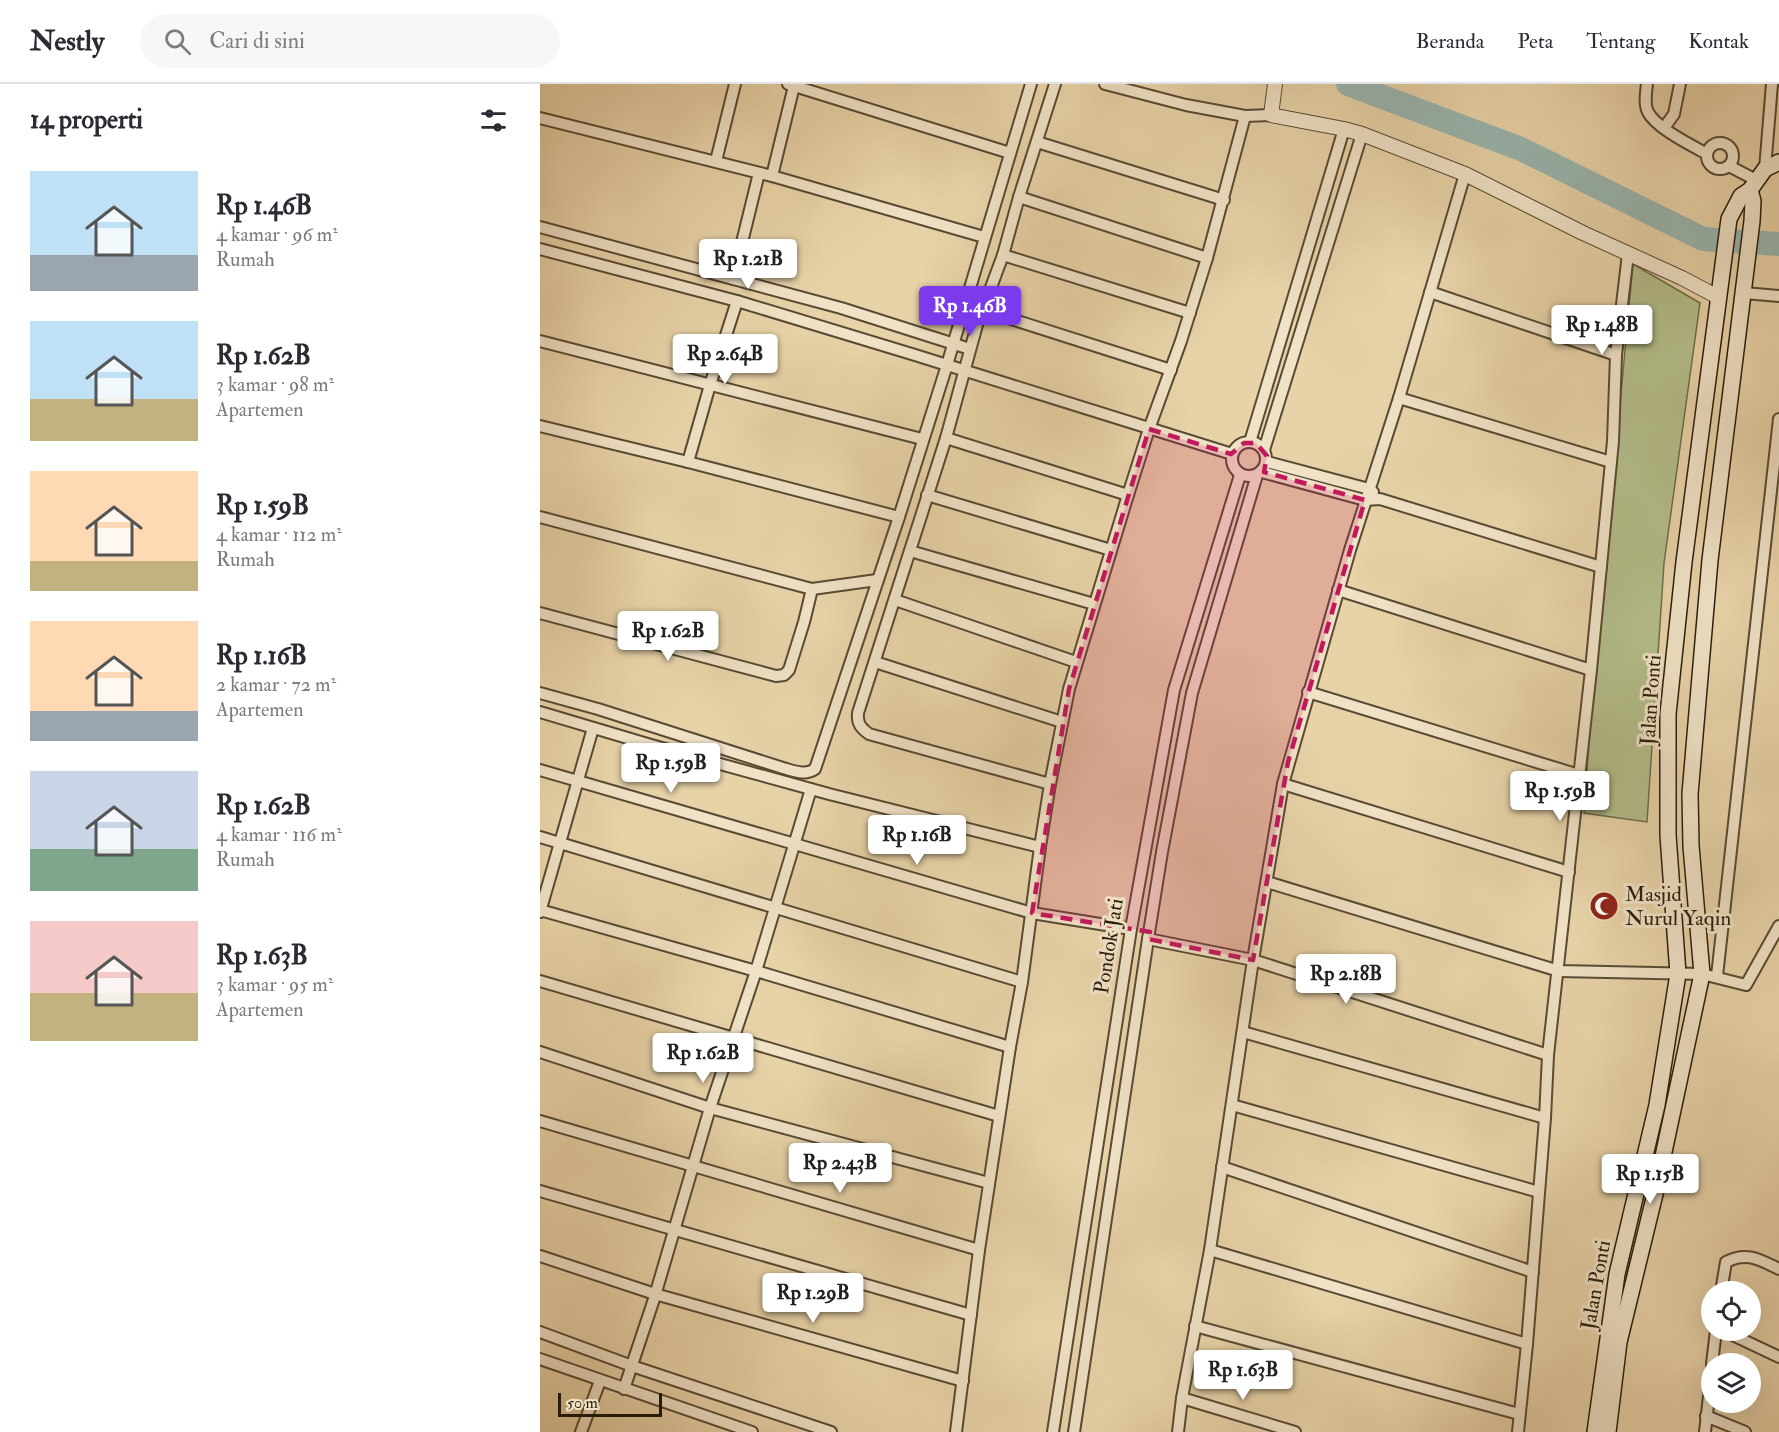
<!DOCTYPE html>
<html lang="id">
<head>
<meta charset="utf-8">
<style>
	body { margin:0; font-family:"IM FELL Double Pica",serif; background:#f7f7f7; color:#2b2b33; height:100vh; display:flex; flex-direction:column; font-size:22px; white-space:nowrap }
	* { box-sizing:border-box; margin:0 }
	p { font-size:20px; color:#7c7c81 }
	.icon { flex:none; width:33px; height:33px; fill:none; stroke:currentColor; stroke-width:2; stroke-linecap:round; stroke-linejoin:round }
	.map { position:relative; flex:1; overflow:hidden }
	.drawer { display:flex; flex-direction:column; background:#fff; width:540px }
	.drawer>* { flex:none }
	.fabs { position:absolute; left:1161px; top:1197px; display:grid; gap:12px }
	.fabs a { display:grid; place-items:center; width:60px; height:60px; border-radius:50%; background:#fff; box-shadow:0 6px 24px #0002; font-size:30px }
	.scale { position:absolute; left:18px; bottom:15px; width:104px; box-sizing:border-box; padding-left:6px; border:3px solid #291c0d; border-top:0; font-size:16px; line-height:21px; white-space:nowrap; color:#291c0d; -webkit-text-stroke:4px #f0e2c6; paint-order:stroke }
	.price { position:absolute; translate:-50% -51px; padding:0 14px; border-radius:6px; background:#fff; color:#222; font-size:20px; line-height:39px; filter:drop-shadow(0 2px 3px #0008) }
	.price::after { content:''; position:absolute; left:50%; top:36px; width:18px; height:14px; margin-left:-9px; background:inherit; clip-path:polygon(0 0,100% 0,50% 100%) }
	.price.on { background:#7c3aed; color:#fff }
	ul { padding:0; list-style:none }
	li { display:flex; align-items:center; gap:18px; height:150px; padding:0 30px }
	li span { display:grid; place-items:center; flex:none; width:168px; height:120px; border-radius:0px; color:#555 }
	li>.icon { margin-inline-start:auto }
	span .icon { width:72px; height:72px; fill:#fffc; stroke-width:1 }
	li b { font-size:26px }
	h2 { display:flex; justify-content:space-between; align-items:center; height:72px; padding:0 30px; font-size:26px }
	header { display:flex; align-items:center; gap:36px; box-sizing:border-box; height:84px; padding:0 30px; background:#fff; border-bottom:2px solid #e1e1e2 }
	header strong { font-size:28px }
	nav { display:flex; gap:33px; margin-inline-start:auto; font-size:21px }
	.search { width:420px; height:54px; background:#f7f7f7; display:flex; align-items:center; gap:15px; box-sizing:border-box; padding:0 21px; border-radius:33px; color:#7c7c81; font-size:22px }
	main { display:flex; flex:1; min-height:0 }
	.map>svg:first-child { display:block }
	.green { fill:#b3bd8a; stroke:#6e6c4c; stroke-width:1.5 }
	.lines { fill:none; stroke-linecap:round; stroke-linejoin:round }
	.river { stroke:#99b6b0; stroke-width:24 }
	.minor-casing { stroke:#594a34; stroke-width:14 }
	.tertiary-casing { stroke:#594a34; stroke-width:16 }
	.secondary-casing { stroke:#291c0d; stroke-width:18 }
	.minor { stroke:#f0e2c6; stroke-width:10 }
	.tertiary { stroke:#f0e2c6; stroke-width:14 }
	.secondary { stroke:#f0e2c6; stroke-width:15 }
	.marked { fill:#c2185b; fill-opacity:0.2; stroke:#c2185b; stroke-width:4.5; stroke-dasharray:12 8; stroke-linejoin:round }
	.labels { text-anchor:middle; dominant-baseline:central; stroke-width:6; stroke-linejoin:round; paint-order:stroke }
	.street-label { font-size:21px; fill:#291c0d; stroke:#f0e2c6 }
	.poi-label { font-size:21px; fill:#291c0d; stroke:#f0e2c6; text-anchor:start }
</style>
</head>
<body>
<header>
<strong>Nestly</strong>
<div class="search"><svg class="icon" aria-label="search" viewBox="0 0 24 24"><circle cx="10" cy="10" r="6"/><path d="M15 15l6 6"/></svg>Cari di sini</div>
<nav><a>Beranda</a><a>Peta</a><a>Tentang</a><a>Kontak</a></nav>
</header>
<main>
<section class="drawer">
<h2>14 properti<svg class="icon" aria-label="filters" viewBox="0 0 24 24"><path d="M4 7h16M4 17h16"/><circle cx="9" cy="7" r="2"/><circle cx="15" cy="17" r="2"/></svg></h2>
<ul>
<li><span style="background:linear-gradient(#bfe0f5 70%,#9aa5b1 0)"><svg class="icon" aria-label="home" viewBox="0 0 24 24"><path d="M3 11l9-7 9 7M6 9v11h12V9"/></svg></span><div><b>Rp 1.46B</b><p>4 kamar · 96 m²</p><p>Rumah</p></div></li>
<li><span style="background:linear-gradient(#bfe0f5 65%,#c2b280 0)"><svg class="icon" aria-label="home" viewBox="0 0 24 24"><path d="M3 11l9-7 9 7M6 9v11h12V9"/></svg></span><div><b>Rp 1.62B</b><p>3 kamar · 98 m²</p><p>Apartemen</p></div></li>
<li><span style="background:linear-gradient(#ffd9b3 75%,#c2b280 0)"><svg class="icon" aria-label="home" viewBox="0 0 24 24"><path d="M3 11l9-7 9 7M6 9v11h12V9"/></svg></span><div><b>Rp 1.59B</b><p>4 kamar · 112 m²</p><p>Rumah</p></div></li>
<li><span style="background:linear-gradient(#ffd9b3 75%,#9aa5b1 0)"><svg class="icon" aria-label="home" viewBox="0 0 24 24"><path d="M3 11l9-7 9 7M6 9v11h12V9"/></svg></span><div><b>Rp 1.16B</b><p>2 kamar · 72 m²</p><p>Apartemen</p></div></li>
<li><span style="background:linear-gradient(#c9d6e8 65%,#7fa58c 0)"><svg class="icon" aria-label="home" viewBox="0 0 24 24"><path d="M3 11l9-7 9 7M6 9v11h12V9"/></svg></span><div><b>Rp 1.62B</b><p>4 kamar · 116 m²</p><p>Rumah</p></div></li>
<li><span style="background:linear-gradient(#f6c9c9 60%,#c2b280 0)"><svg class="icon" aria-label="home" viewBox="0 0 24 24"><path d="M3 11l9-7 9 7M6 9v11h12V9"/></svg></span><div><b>Rp 1.63B</b><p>3 kamar · 95 m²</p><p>Apartemen</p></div></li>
</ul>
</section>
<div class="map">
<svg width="1239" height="1348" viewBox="0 0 1239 1348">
	<rect width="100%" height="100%" fill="#e8d3a8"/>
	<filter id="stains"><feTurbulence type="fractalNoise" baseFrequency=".00333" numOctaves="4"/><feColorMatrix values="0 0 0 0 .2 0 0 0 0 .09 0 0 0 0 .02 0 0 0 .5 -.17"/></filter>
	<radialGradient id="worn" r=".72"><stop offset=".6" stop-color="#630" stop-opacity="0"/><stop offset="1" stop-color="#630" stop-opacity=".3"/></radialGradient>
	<!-- green -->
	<path class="green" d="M 1093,180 L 1160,219 L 1124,479 L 1107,738 L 1044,729 L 1051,632 Z"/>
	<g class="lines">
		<!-- river -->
		<path class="river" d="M 808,0 L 981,65 L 1163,155 L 1239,160"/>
		<!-- minor casing -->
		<g class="minor-casing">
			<g id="minor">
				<path d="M 248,0 L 470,69"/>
				<path d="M 565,0 L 646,21 L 705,32 L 731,31"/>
				<path d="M 1107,0 C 1106,8 1104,21 1108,28 C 1116,44 1151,61 1167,70"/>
				<path d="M 0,34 L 232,92 L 444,153"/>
				<path d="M 1124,44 L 1134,30 L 1140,0"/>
				<path d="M 497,58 L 684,116"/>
				<circle cx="1180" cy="72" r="13"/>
				<path d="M 176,77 L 195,0"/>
				<path d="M 1189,82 L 1216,96"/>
				<path d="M 1225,85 L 1232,0"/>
				<path d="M 232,92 L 254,2"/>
				<path d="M 479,113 L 667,174"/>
				<path d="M 0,143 L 301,224 L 430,265"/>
				<path d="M 0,165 L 197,217 L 375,271 L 692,370"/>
				<path d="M 463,171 L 650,229"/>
				<path d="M 193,195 L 219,89"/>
				<path d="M 890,208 L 1076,271"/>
				<path d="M 1204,209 L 1239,212"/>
				<path d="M 443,226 L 631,286"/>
				<path d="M 0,257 L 382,355"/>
				<path d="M 859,314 L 1071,378"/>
				<path d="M 0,342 L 148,378 L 359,433"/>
				<path d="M 406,354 L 588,411"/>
				<circle cx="709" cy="375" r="17"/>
				<path d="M 710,358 L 804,45"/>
				<path d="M 724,366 L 822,50"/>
				<path d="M 148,378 L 170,301 L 197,217"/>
				<path d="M 727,378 L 829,405 L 833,408"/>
				<path d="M 722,388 L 825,416 L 840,415 L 1061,483"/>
				<path d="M 387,411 L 571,466"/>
				<path d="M 0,433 L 272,505 L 337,496"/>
				<path d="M 370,467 L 554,520"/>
				<path d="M 798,506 L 1051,586"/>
				<path d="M 355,516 L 536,578"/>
				<path d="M 0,529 L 236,592 L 244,591 L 249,586 L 264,538 L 272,505"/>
				<path d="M 335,578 L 522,638"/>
				<path d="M 768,608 L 1039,691"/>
				<path d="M 0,609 L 58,625 L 243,684 C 254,687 265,692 275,685 L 359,433 L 407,281 L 491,0"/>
				<path d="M 0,628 L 111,661 L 289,710 L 500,763"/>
				<path d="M 0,686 L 492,829 L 591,845"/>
				<path d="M 510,700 L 329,650 C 321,644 317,640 318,629 L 406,354 L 437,241 L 463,171 L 479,113 L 515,0"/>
				<path d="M 743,700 L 1029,788"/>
				<path d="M 0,753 L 482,898"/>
				<path d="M 727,798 L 1019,887 L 1162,890 L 1206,901 L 1239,842"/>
				<path d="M 0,826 L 216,887 L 470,963"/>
				<path d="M 0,828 L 53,644"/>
				<path d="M 608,855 L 713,876 L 1008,971"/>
				<path d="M 1177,892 L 1239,335"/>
				<path d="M 0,897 L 459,1032"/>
				<path d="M 703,948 L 1005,1034"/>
				<path d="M 0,968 L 170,1024 L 449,1099"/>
				<path d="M 692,1021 L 999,1108"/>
				<path d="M 0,1037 L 439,1166"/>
				<path d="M 682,1083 L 993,1188"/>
				<path d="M 0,1107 L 431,1231"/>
				<path d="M 670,1166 L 987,1260"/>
				<path d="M 0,1172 L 115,1210 L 423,1297"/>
				<path d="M 1181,1208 L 1186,1178 C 1207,1167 1220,1176 1239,1185"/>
				<path d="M 655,1242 L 979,1330"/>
				<path d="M 1182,1246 L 1239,1273"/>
				<path d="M 0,1248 L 92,1282 L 291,1348"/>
				<path d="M 0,1275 L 212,1348"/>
				<path d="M 1172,1280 L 1176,1246"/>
				<path d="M 84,1305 L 114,1215 L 170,1024 L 216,887 L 271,705"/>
				<path d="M 642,1314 L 755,1348"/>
				<path d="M 1166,1332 L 1205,1348"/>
				<path d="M 41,1348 L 60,1297"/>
				<path d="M 416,1348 L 439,1166 L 470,963 L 482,898 L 500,763 L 510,700 L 529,605 L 588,411 L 609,345 L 641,257 L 667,174 L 705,32"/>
				<path d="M 513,1348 L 591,845 L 634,606 L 700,391"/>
				<path d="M 534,1348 L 608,855 L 622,768 L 652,609 L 717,391"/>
				<path d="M 638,1348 L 642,1314 L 670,1166 L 713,876 L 743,700 L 810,466 L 859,314 L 925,90"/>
				<path d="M 978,1348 L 987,1260 L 1005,1034 L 1008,971 L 1051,586 L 1073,357 L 1076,271 L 1088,170"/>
				<path d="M 1165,1348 L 1172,1285"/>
			</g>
		</g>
		<!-- tertiary casing -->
		<g class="tertiary-casing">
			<path id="tertiary" d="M 735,0 L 731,31 L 804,45 L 822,50 L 925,90 L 1043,149 L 1142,194 L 1178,213"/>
		</g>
		<!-- secondary casing -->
		<g class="secondary-casing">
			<g id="secondary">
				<path d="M 1055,1348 L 1077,1190 L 1117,1021 L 1138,890 L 1128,751 L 1128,630 L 1144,478 L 1189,135 L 1201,112 L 1210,106 L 1225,85 L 1239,78"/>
				<path d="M 1068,1348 L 1079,1258 L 1115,1110 L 1162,890 L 1151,762 L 1150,710 L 1170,476 L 1212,137 L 1213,117 L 1210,106"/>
			</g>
		</g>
		<!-- minor -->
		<use href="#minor" class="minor"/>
		<!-- tertiary -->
		<use href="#tertiary" class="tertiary"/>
		<!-- secondary -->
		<use href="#secondary" class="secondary"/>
	</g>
	<!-- marked area -->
	<path class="marked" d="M 609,345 L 691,370 L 704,359 L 716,359 L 727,372 L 724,388 L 825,416 L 748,678 L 713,876 L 608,855 L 610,848 L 492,829 L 529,605 Z"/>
	<!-- icons -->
	<defs>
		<g id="mosque-disc" transform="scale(1.5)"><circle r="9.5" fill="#8f2418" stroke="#f0e2c6"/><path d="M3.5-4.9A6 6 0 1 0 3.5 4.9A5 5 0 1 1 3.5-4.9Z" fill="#fff"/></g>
	</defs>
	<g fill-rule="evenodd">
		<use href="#mosque-disc" x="1064" y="822"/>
	</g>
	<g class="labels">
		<!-- street labels -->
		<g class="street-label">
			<text transform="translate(1111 616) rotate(-86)">Jalan Ponti</text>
			<text transform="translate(569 862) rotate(-81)">Pondok Jati</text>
			<text transform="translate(1056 1201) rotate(-80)">Jalan Ponti</text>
		</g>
		<!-- poi labels -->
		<g class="poi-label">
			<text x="1085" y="810">Masjid<tspan x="1085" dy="24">Nurul Yaqin</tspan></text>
		</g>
	</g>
	<rect width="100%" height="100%" filter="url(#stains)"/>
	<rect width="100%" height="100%" fill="url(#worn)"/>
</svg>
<div class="fabs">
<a><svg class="icon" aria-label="locate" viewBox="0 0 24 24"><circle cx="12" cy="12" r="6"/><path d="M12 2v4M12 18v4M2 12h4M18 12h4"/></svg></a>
<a><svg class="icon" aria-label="layers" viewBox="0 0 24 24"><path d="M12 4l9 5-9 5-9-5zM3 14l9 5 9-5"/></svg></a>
</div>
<div class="scale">50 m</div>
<b class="price" style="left:208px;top:206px">Rp 1.21B</b>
<b class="price on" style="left:430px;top:253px">Rp 1.46B</b>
<b class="price" style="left:1062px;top:272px">Rp 1.48B</b>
<b class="price" style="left:185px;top:301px">Rp 2.64B</b>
<b class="price" style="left:128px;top:578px">Rp 1.62B</b>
<b class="price" style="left:131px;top:710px">Rp 1.59B</b>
<b class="price" style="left:1020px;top:738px">Rp 1.59B</b>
<b class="price" style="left:377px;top:782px">Rp 1.16B</b>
<b class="price" style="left:806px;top:921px">Rp 2.18B</b>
<b class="price" style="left:163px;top:1000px">Rp 1.62B</b>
<b class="price" style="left:300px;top:1110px">Rp 2.43B</b>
<b class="price" style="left:1110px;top:1121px">Rp 1.15B</b>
<b class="price" style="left:273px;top:1240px">Rp 1.29B</b>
<b class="price" style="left:703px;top:1317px">Rp 1.63B</b>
</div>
</main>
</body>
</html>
